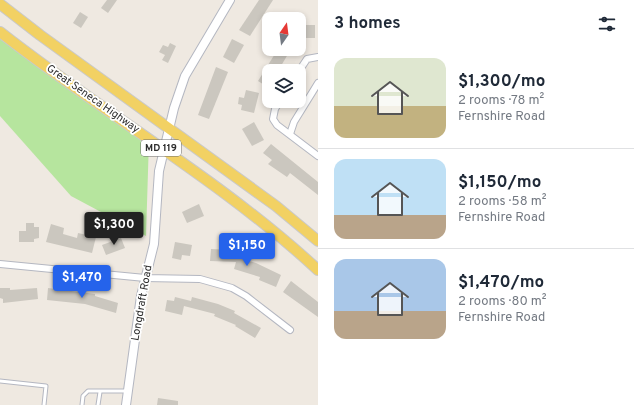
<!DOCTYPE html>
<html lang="en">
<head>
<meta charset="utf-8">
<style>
	body { margin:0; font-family:Overpass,sans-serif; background:#f6f6f7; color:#1f2937; height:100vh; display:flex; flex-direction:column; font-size:15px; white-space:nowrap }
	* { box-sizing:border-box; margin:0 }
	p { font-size:13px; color:#747a83 }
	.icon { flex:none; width:22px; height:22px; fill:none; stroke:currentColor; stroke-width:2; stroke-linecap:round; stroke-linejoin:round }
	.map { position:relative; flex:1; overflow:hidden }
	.sheet { display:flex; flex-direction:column; background:#fff; width:316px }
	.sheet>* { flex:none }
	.needle { width:26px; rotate:14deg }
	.controls { position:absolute; left:262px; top:12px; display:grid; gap:8px }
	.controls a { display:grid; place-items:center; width:44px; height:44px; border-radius:8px; background:#fff; box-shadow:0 2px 6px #0003; font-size:20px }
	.price { position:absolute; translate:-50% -34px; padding:0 9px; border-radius:4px; background:#2563eb; color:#fff; font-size:13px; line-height:26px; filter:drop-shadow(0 1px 2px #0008) }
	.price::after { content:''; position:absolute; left:50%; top:24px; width:12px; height:9px; margin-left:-6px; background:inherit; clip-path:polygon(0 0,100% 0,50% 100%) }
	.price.on { background:#222; color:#fff }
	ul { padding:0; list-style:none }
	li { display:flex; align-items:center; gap:12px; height:100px; padding:0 16px }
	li+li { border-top:1px solid #e0e1e3 }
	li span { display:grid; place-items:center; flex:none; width:112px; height:80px; border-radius:12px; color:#555 }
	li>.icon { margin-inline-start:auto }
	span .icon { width:48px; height:48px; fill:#fffc; stroke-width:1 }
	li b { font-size:17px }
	h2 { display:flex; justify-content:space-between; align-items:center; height:48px; padding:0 16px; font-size:17px }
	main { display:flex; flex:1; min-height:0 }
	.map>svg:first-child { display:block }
	.green { fill:#b6e59e }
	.building { fill:#cbc7bf }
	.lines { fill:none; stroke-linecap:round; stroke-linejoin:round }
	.service-casing { stroke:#b4b7c1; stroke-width:5 }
	.minor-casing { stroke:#b4b7c1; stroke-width:8 }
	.tertiary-casing { stroke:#b4b7c1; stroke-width:10 }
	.primary-casing { stroke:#c9c9c9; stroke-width:12 }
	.service { stroke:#fff; stroke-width:3 }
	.minor { stroke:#fff; stroke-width:6 }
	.tertiary { stroke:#fff; stroke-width:8 }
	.primary { stroke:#f2d163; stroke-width:10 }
	.labels { text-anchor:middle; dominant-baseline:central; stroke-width:3.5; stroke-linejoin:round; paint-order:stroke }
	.shield { fill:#fff; stroke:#6d6d6d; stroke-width:1 }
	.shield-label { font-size:10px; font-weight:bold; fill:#2e2e2e }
	.street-label { font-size:11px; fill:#2e2e2e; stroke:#fff }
</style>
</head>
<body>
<main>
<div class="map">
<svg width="318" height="405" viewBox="0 0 318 405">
	<rect width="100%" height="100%" fill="#efe9e1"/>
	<!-- green -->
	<path class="green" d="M 0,31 L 149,139 L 146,236 L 71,196 L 0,116 Z"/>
	<!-- building -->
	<g class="building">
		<path d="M 107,0 L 117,0 L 108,13 L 101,8 Z"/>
		<path d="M 259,0 L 273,0 L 250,36 L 239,30 Z"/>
		<path d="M 80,12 L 88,17 L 81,28 L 73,23 Z"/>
		<rect x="299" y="25" width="16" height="13"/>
		<path d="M 232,39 L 244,45 L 234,63 L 223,57 Z"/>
		<path d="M 170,43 L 176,46 L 168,63 L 162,60 L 165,55 L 159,52 L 163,45 L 168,47 Z"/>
		<path d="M 278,49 L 291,49 L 278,71 L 269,71 L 269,88 L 258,81 Z"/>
		<path d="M 216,67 L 228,72 L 209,119 L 198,115 Z"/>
		<path d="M 246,90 L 259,93 L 254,113 L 241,110 L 242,105 L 238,104 L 239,97 L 244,98 Z"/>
		<path d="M 254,122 L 264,140 L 252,146 L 242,129 Z"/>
		<path d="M 271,144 L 318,182 L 318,195 L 290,173 L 287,177 L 268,164 L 272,160 L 263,153 Z"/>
		<path d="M 199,204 L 204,216 L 187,223 L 182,212 Z"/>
		<path d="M 26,223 L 34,223 L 34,227 L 39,227 L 39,238 L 34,239 L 34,242 L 19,242 L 19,231 L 26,231 Z"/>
		<path d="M 51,224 L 64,228 L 63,234 L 77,238 L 78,233 L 96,237 L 92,253 L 46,242 Z"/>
		<path d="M 121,238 L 125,248 L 106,255 L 102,245 Z"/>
		<path d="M 175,242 L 192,245 L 190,256 L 182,255 L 181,260 L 172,258 Z"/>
		<path d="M 211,249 L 229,250 L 229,255 L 256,263 L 281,275 L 276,287 L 259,280 L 260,277 L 234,269 L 236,262 L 210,261 Z"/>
		<path d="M 291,281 L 318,302 L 318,317 L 283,292 Z"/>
		<path d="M 0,288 L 10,288 L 10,290 L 37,288 L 38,299 L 3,303 L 3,299 L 0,298 Z"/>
		<path d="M 48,288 L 95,294 L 95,296 L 118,303 L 116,313 L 85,304 L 47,300 Z"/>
		<path d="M 175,297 L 191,301 L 192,297 L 218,304 L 235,311 L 234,313 L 261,328 L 255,338 L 235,326 L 236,325 L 214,316 L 215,314 L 184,306 L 182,315 L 165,311 L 167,300 L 174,301 Z"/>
		<path d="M 158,398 L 178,401 L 178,405 L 157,405 Z"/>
	</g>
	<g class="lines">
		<!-- service casing -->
		<g class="service-casing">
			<g id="service">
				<path d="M 0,381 L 46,386 L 44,405"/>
				<path d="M 82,405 L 83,396 L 88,391 L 126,391"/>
				<path d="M 98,405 L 100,392"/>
			</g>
		</g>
		<!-- minor casing -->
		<g class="minor-casing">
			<g id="minor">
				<path d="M 299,71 L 307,59 L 318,57"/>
				<path d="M 280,101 L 275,109 L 273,119 L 277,125 L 318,156"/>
				<path d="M 290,134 L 294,122 L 318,83"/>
				<path d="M 0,264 L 145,278 L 200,279 L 232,288 L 246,296 L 290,330"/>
			</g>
		</g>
		<!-- tertiary casing -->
		<g class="tertiary-casing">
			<path id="tertiary" d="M 126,405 L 141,296 L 154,244 L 159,171 L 174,108 L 185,76 L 230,0"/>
		</g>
		<!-- primary casing -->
		<g class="primary-casing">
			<g id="primary">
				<path d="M 0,4 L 40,35 L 276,206 L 318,241"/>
				<path d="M 0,32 C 104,114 221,180 318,270"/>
			</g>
		</g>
		<!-- service -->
		<use href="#service" class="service"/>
		<!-- minor -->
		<use href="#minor" class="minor"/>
		<!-- tertiary -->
		<use href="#tertiary" class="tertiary"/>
		<!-- primary -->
		<use href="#primary" class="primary"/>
	</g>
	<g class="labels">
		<!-- shield labels -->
		<rect class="shield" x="141" y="140" width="40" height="16" rx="3"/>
		<g class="shield-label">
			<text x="161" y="148">MD 119</text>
		</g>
		<!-- street labels -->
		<g class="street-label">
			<text transform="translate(93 99) rotate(35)">Great Seneca Highway</text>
			<text transform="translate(142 303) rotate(-80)">Longdraft Road</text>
		</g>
	</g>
</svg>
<div class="controls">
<a><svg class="needle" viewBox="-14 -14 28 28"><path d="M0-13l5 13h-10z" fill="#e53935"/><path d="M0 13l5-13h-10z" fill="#747a83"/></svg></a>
<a><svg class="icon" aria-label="layers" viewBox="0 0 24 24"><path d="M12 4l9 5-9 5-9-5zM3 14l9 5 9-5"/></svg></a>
</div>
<b class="price on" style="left:114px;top:246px">$1,300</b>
<b class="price" style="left:247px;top:267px">$1,150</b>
<b class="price" style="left:82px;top:299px">$1,470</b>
</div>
<section class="sheet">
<h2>3 homes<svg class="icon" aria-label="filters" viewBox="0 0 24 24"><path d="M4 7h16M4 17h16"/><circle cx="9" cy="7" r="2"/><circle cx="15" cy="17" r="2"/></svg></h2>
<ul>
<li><span style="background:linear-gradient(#dfe7d0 60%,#c2b280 0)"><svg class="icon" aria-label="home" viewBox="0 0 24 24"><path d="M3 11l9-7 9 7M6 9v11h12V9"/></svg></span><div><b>$1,300/mo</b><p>2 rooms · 78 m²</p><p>Fernshire Road</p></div></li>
<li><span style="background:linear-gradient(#bfe0f5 70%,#b9a48a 0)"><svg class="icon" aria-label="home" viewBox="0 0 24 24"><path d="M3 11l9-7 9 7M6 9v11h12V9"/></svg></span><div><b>$1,150/mo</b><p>2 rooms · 58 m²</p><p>Fernshire Road</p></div></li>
<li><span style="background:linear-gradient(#a9c7e8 65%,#b9a48a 0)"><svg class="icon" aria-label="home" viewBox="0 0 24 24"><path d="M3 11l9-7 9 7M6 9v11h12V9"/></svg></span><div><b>$1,470/mo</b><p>2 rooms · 80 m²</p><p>Fernshire Road</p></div></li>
</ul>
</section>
</main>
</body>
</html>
